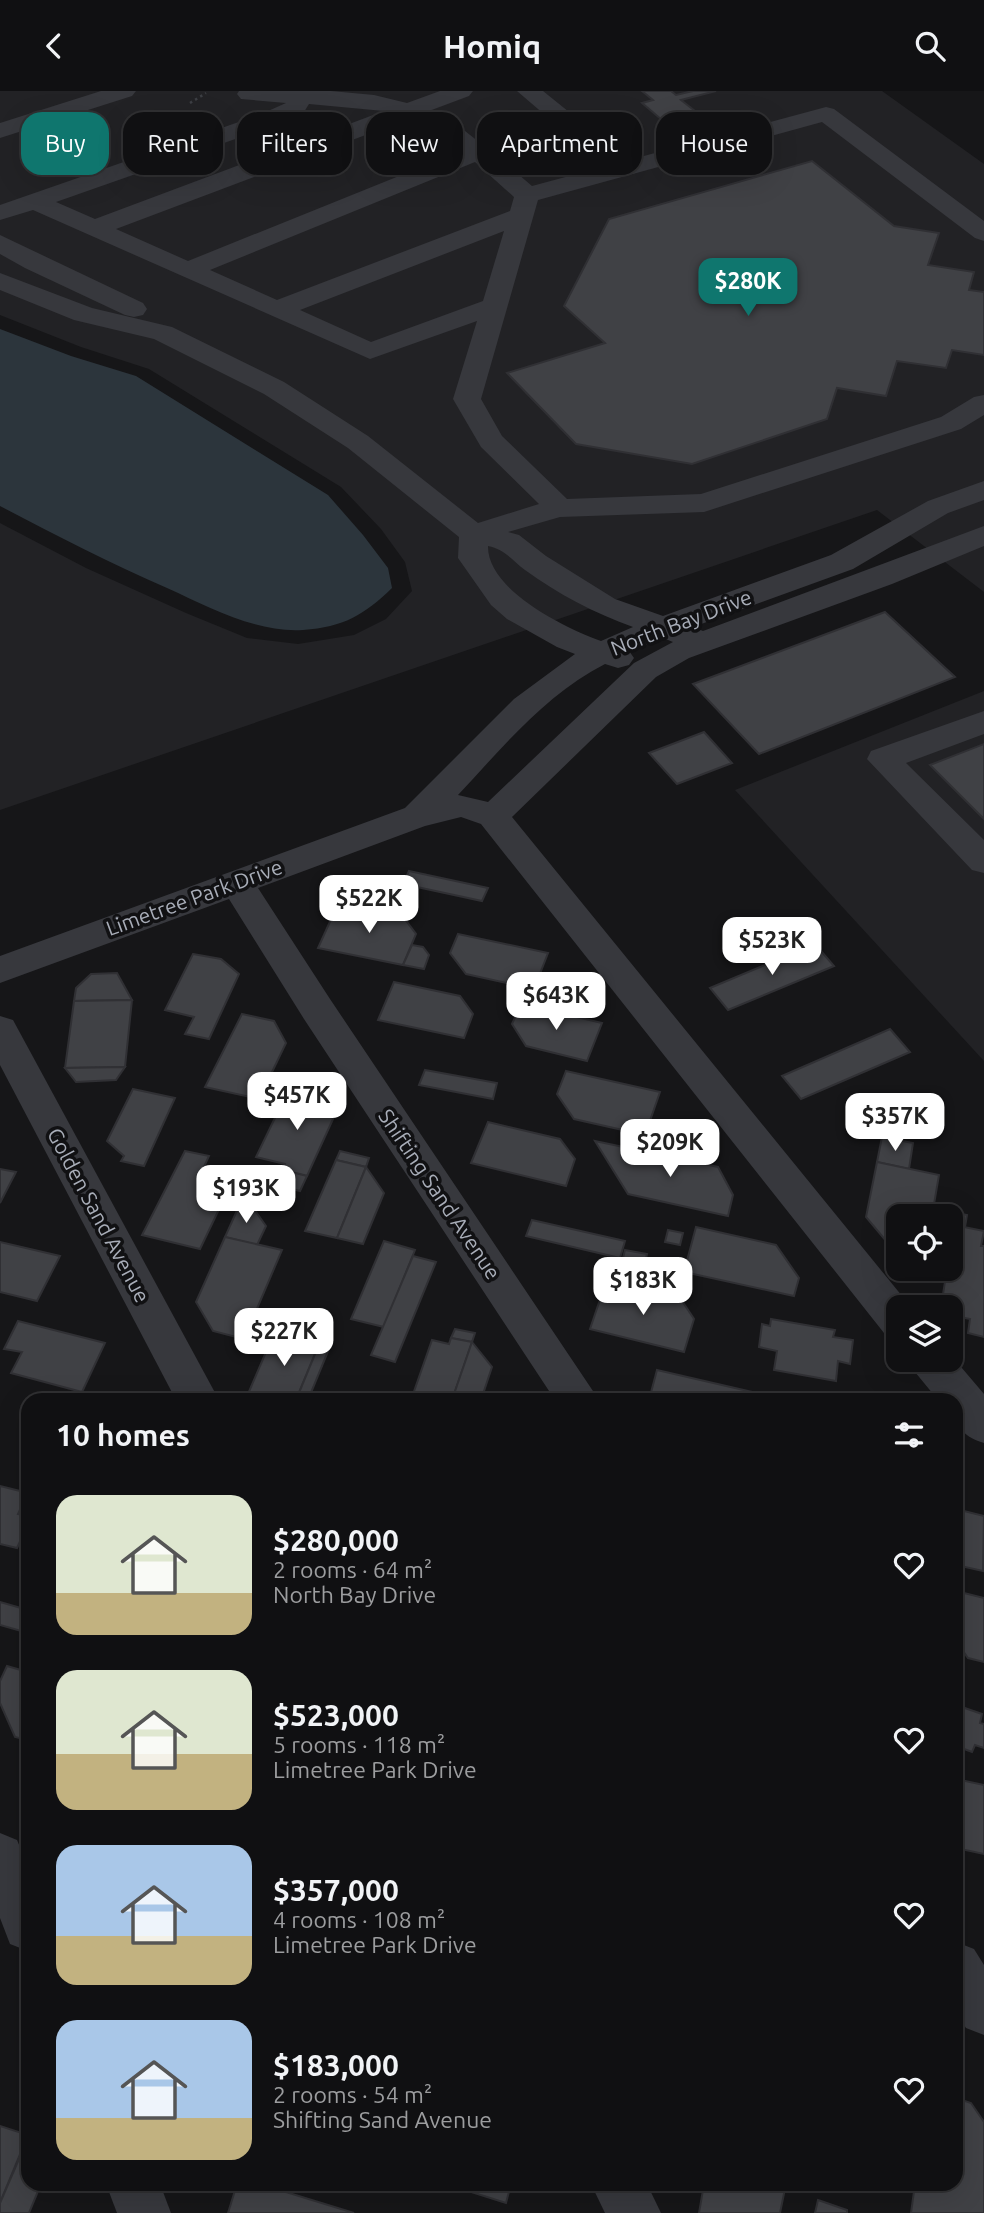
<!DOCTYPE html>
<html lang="en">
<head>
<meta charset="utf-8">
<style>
	body { margin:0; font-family:Ubuntu,sans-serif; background:#1e1e20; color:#f1f3f6; height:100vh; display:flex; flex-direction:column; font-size:26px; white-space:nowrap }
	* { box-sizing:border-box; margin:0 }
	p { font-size:23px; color:#9c9d9f }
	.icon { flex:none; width:38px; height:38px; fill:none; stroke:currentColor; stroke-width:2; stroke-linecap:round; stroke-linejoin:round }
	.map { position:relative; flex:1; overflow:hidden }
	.sheet { position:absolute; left:21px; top:1302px; width:942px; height:798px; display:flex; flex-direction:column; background:#101012; border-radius:21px; box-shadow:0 7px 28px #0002,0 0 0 2px #303032 }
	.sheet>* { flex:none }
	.hud { position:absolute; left:21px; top:21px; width:943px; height:63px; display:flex; gap:14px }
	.tools { position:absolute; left:886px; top:1113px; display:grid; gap:14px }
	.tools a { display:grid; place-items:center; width:77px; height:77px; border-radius:14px; background:#101012; box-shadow:0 7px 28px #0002,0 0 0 2px #303032; font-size:35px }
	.price { position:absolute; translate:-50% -60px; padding:0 16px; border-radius:14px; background:#fff; color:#222; font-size:23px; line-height:46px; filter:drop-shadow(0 2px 4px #0008) }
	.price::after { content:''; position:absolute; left:50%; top:42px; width:21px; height:16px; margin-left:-10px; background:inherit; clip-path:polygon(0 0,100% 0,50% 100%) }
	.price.current { background:#0f766e; color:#fff }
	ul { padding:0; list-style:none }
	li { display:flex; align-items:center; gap:21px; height:175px; padding:0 35px }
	li span { display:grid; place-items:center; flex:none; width:196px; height:140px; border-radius:21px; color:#555 }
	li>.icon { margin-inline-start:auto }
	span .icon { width:84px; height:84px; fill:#fffc; stroke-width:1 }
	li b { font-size:30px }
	h2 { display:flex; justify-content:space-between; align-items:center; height:84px; padding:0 35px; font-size:30px }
	.pill { padding:0 24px; border-radius:21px; background:#101012; box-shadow:0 7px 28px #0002,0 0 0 2px #303032; font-size:24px; line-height:63px }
	.pill.current { background:#0f766e; color:#fff }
	header { display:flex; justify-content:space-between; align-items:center; height:91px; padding:0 35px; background:#101012; font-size:32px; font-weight:700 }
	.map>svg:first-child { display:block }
	.built { fill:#222225 }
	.water { fill:#2c353c }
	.building { fill:#404145; stroke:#303034; stroke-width:2 }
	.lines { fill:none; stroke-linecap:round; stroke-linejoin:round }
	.path { stroke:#3d3f44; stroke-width:2.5; stroke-dasharray:2.5 3.5; stroke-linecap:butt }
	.minor { fill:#37383d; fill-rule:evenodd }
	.labels { text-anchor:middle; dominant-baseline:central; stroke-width:7; stroke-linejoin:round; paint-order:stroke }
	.street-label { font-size:21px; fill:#a8adb8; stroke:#111113 }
</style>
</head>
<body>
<header><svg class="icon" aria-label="back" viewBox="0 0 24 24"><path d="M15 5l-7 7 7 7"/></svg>Homiq<svg class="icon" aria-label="search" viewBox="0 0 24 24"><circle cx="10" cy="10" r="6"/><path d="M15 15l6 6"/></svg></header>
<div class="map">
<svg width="984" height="2122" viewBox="0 0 984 2122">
	<rect width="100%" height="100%" fill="#161618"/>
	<!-- built -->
	<g class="built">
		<path d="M 0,0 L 882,0 L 984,73 L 984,501 L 877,419 L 0,719 L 0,432 L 86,477 L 186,522 L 247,547 L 298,553 L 354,544 L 386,528 L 412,500 L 405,471 L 381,438 L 341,396 L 149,278 L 81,256 L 0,224 Z"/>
		<path d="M 984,600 L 984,970 L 735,699 Z"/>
	</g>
	<!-- water -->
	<path class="water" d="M 0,238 L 71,265 L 136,285 L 328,404 L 363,444 L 388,477 L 392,497 C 364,524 344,536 303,539 C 256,542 209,516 167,497 C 110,472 55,444 0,415 Z"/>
	<!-- building -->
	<g class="building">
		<path d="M 642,0 L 671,0 L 676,4 L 693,0 L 716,0 L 681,9 L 695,20 L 662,29 L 642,12 L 653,9 Z"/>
		<path d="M 812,70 L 894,135 L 939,142 L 928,174 L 974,181 L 969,199 L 984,201 L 984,264 L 952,259 L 946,277 L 897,270 L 886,305 L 837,297 L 827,328 L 692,373 L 576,353 L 507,282 L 605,252 L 564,215 L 609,128 Z"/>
		<path d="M 885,521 L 955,586 L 759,663 L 693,593 Z"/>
		<path d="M 704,641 L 732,672 L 677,693 L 649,662 Z"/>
		<path d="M 984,653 L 984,728 L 930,674 Z"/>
		<path d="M 409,780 L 488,797 L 482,810 L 403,793 Z"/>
		<path d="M 338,813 L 404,827 L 416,843 L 403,874 L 318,857 Z"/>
		<path d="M 806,842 L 815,853 L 795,861 L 785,850 Z"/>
		<path d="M 458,843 L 548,862 L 534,898 L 466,883 L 450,862 Z"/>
		<path d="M 815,853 L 834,875 L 728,919 L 710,897 Z"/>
		<path d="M 412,854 L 423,856 L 429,864 L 424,878 L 403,874 Z"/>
		<path d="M 193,863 L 221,868 L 239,883 L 209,948 L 185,943 L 194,926 L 165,919 Z"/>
		<path d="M 117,882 L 132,909 L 74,910 L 76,897 L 91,883 Z"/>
		<path d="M 394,891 L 460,905 L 473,923 L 464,947 L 378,929 Z"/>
		<path d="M 132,909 L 125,976 L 65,977 L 74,910 Z"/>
		<path d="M 521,913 L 602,932 L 587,970 L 526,955 L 512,933 Z"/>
		<path d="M 242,923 L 274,930 L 286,952 L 259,1008 L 205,996 Z"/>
		<path d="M 890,938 L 910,961 L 801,1008 L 782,985 Z"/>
		<path d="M 125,976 L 116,989 L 76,991 L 65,977 Z"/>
		<path d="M 425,979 L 497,992 L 493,1008 L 419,994 Z"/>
		<path d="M 566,980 L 660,1001 L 645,1044 L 574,1028 L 557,1003 Z"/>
		<path d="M 302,996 L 320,1001 L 316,1009 L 322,1011 L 333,1028 L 307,1085 L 283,1079 L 285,1073 L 256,1066 L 287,1002 L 298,1005 Z"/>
		<path d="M 133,998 L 175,1007 L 144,1075 L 121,1070 L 124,1065 L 107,1050 Z"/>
		<path d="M 488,1031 L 560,1048 L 575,1068 L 566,1095 L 471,1072 Z"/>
		<path d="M 882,1046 L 913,1052 L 909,1078 L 877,1071 Z"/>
		<path d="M 595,1050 L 718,1076 L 733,1104 L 728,1125 L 628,1103 Z"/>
		<path d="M 185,1060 L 209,1065 L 202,1080 L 234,1087 L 200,1158 L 142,1144 Z"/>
		<path d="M 340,1060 L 369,1067 L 366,1076 L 336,1069 Z"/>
		<path d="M 336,1069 L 366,1076 L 337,1147 L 305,1140 Z"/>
		<path d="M 877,1071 L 939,1084 L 932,1125 L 898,1125 L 898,1158 L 892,1157 L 866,1126 Z"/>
		<path d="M 366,1076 L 384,1102 L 363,1153 L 337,1147 Z"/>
		<path d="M 0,1078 L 16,1081 L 0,1112 Z"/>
		<path d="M 283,1079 L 307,1085 L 300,1100 L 276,1094 Z"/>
		<path d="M 244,1104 L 266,1135 L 257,1154 L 225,1146 Z"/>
		<path d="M 956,1122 L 967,1124 L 965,1136 L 954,1134 Z"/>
		<path d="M 532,1129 L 625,1150 L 620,1167 L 526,1145 Z"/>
		<path d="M 954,1134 L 984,1140 L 981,1155 L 984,1155 L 984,1246 L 968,1242 L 970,1228 L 950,1224 L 950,1216 L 941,1216 L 947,1178 L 950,1178 Z"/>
		<path d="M 696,1136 L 776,1154 L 799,1187 L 794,1205 L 684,1181 Z"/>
		<path d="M 668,1139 L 683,1142 L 680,1154 L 665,1151 Z"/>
		<path d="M 225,1146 L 282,1159 L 244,1248 L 213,1240 L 196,1211 Z"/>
		<path d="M 384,1150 L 415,1159 L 384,1236 L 351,1228 Z"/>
		<path d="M 0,1151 L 60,1165 L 37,1210 L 0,1201 Z"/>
		<path d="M 625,1159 L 647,1163 L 643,1180 L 621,1175 Z"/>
		<path d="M 413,1165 L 436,1171 L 395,1271 L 371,1264 Z"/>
		<path d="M 606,1191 L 682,1210 L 694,1228 L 684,1261 L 590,1238 Z"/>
		<path d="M 771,1228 L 835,1239 L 833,1246 L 853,1249 L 850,1273 L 838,1270 L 836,1290 L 774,1279 L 777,1260 L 759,1256 L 762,1233 L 770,1235 Z"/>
		<path d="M 18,1230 L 105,1252 L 82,1301 L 11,1282 L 22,1261 L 4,1258 Z"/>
		<path d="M 455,1238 L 475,1242 L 472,1251 L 451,1247 Z"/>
		<path d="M 275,1240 L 320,1251 L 296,1309 L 252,1309 L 248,1303 Z"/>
		<path d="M 451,1247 L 472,1251 L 452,1309 L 411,1309 L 432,1249 L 449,1253 Z"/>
		<path d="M 320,1251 L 331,1253 L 308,1309 L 296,1309 Z"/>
		<path d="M 472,1251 L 492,1276 L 481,1309 L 452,1309 Z"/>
		<path d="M 657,1279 L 761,1303 L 759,1309 L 649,1309 Z"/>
		<path d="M 0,1395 L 28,1402 L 18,1423 L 28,1425 L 28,1433 L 17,1457 L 0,1453 Z"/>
		<path d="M 956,1418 L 984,1425 L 983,1480 L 956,1474 Z"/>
		<path d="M 956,1500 L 984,1507 L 984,1571 L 968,1567 L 956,1550 Z"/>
		<path d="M 0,1511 L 28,1519 L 28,1542 L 0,1534 Z"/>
		<path d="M 7,1575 L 28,1581 L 28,1649 L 15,1646 L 0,1612 L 0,1590 Z"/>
		<path d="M 959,1615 L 982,1623 L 980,1632 L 984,1633 L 984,1657 L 975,1654 L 972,1661 L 956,1655 L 956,1623 Z"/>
		<path d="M 956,1688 L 984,1694 L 984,1763 L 956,1757 Z"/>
		<path d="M 956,2007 L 971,2012 L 984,2031 L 984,2122 L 911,2122 L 915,2093 L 956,2093 Z"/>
		<path d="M 0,2035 L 28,2044 L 0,2112 Z"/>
		<path d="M 25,2054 L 28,2059 L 28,2093 L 41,2093 L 29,2122 L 0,2122 L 0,2112 Z"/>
		<path d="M 237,2093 L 260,2093 L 354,2122 L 228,2122 Z"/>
		<path d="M 446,2093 L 511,2093 L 506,2112 Z"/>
		<path d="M 704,2093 L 786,2093 L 780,2122 L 699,2122 Z"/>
		<path d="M 818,2109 L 847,2119 L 847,2122 L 815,2122 Z"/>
	</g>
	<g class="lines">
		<!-- path -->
		<path class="path" d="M 190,12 L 206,2"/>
		<!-- minor -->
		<g class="minor">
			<path d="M 101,0 L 136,0 L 132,5 L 0,47 L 0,32 Z"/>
			<path d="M 239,0 L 331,0 L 374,4 L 407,12 L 440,0 L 473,0 L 469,5 L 429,20 L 465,40 L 498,66 L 558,46 L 559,36 L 517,0 L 543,0 L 579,29 L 583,34 L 581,50 L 577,55 L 511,77 L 532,95 L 826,16 L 834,18 L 984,130 L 984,150 L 975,147 L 822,31 L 538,109 L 481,308 L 502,345 L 567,408 L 701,403 L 941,326 L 974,306 L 984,304 L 984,324 L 961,338 L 704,421 L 560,426 L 508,441 L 519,444 L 546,465 L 615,508 L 663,525 L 831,464 L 928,410 L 984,390 L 984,409 L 948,422 L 853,478 L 693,536 L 703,540 L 984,435 L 984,455 L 892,493 L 689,567 L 656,586 L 512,726 L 911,1216 L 898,1216 L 898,1247 L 884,1242 L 481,733 L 461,726 L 425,735 L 258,797 L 330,908 L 599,1309 L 555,1309 L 304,928 L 229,808 L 0,892 L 0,865 L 405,717 L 514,608 L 575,563 L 557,556 L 507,528 L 491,514 L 458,467 L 459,446 L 348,357 L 264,303 L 154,248 L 74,229 L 0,199 L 0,182 L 92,217 L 172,236 L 284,291 L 368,345 L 478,432 L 539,413 L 481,356 L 453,308 L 477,230 L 370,268 L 33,119 L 0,129 L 0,114 L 259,24 L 286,12 L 241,8 L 237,3 ZM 309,13 L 384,20 L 95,128 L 56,111 L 275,34 L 304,21 ZM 408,28 L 433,41 L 461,60 L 188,170 L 116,138 ZM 475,71 L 514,106 L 510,120 L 277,209 L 210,179 ZM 504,140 L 483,210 L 371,251 L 300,219 ZM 488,455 C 504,458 512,469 525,479 C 558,503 594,522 633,536 L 601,550 C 565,537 487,499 488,455 ZM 663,547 L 673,551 L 634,572 L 488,711 L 458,704 C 502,657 546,603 605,573 L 618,577 L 629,574 L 634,567 L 629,560 Z"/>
			<path d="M 0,144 L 143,212 L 147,218 L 143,224 L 134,226 L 125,224 L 25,177 L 0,163 Z"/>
			<path d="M 984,620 L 984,643 L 906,672 L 984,749 L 984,782 L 972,779 L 867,668 L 871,660 Z"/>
			<path d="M 0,925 L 13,929 L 219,1309 L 176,1309 L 0,974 Z"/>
			<path d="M 950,1263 L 984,1303 L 984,1352 C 959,1344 956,1334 956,1309 L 938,1309 L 915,1281 L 909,1269 L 950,1269 Z"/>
			<path d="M 0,1742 L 17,1749 L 28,1775 L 28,1860 L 10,1853 L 0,1827 Z"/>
			<path d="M 956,1851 L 974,1858 L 984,1874 L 984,1944 L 966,1937 L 956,1921 Z"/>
			<path d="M 106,2093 L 160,2093 L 171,2122 L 117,2122 Z"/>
			<path d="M 591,2093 L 647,2093 L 661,2122 L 605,2122 Z"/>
		</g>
	</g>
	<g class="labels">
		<!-- street labels -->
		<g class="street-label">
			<text transform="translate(681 531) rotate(-21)">North Bay Drive</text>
			<text transform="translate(194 806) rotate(-20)">Limetree Park Drive</text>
			<text transform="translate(440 1103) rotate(56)">Shifting Sand Avenue</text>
			<text transform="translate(99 1124) rotate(62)">Golden Sand Avenue</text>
		</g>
	</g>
</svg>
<div class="tools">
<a><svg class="icon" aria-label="locate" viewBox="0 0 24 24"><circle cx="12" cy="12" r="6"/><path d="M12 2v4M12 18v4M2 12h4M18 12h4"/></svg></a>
<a><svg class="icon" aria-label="layers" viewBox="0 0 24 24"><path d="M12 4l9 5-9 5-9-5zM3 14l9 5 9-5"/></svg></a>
</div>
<b class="price current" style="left:748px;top:227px">$280K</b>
<b class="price" style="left:369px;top:844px">$522K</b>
<b class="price" style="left:772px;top:886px">$523K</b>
<b class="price" style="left:556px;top:941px">$643K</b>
<b class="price" style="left:297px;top:1041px">$457K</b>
<b class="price" style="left:895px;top:1062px">$357K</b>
<b class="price" style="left:670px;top:1088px">$209K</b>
<b class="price" style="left:246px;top:1134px">$193K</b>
<b class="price" style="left:643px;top:1226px">$183K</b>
<b class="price" style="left:284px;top:1277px">$227K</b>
<div class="hud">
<a class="pill current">Buy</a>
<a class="pill">Rent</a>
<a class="pill">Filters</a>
<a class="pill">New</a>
<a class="pill">Apartment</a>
<a class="pill">House</a>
</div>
<section class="sheet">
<h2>10 homes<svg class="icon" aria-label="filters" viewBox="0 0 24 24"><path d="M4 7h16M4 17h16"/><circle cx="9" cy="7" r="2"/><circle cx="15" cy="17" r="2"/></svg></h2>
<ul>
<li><span style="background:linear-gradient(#dfe7d0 70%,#c2b280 0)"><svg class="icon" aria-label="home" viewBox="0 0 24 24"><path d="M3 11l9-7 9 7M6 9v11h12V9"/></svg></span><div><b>$280,000</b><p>2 rooms · 64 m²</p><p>North Bay Drive</p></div><svg class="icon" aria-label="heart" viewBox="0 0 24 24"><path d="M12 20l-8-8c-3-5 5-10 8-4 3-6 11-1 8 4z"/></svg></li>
<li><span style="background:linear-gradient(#dfe7d0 60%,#c2b280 0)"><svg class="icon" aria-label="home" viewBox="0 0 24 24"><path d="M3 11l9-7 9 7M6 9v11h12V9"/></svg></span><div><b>$523,000</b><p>5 rooms · 118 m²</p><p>Limetree Park Drive</p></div><svg class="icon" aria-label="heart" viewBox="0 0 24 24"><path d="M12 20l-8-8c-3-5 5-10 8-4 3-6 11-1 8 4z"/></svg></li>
<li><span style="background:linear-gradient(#a9c7e8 65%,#c2b280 0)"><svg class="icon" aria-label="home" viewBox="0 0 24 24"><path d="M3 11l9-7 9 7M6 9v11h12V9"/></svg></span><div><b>$357,000</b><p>4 rooms · 108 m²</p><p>Limetree Park Drive</p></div><svg class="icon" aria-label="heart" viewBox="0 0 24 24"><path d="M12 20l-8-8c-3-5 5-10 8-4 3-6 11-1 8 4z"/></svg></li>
<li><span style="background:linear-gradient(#a9c7e8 70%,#c2b280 0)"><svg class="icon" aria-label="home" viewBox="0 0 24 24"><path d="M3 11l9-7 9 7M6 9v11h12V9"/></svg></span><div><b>$183,000</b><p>2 rooms · 54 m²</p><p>Shifting Sand Avenue</p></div><svg class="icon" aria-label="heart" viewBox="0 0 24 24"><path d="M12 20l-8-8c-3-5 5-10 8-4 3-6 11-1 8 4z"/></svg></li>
</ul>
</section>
</div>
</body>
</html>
